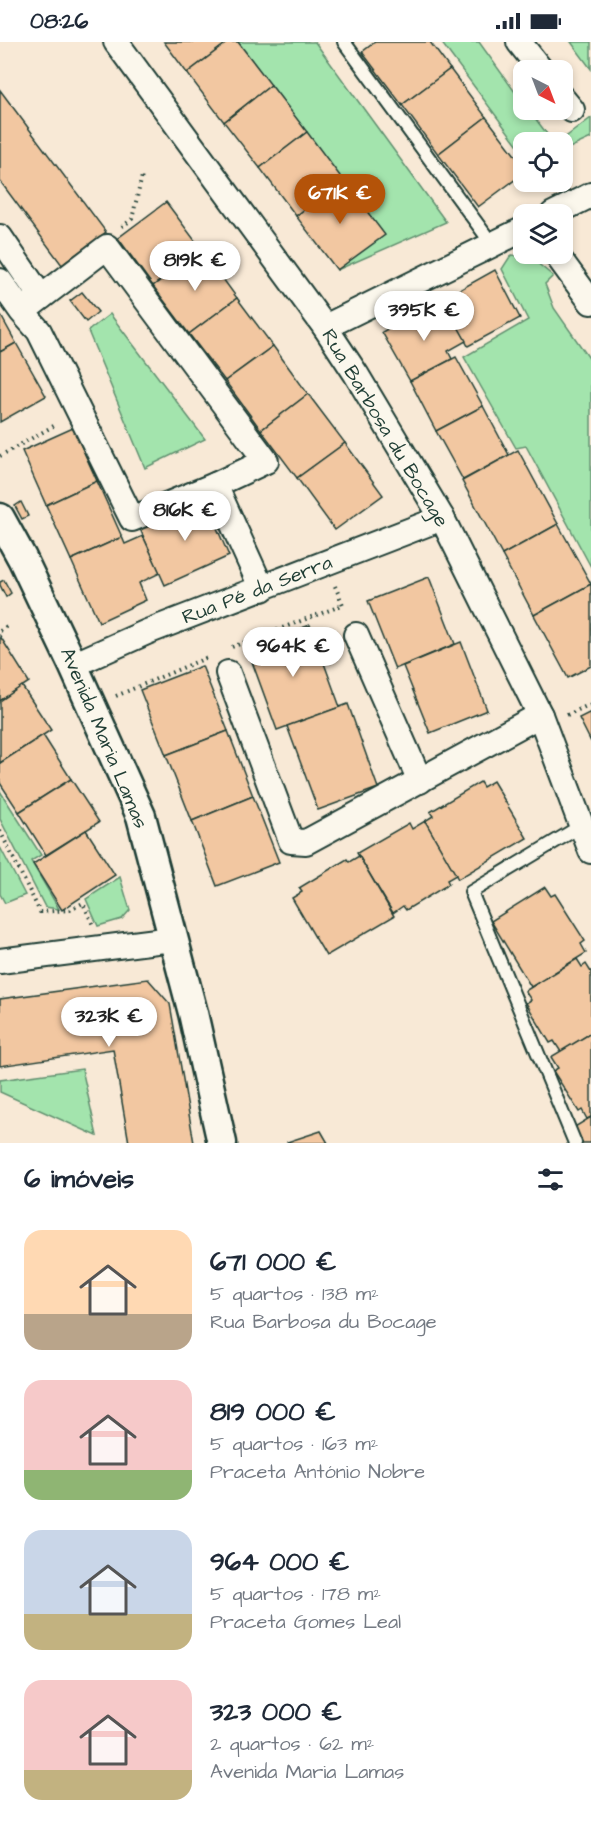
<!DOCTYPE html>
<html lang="pt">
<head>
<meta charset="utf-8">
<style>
	body { margin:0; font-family:"Architects Daughter",sans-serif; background:#f6f6f7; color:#1f2937; height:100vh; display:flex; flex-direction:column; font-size:22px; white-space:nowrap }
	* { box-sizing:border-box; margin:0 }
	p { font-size:20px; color:#747a83 }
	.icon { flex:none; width:33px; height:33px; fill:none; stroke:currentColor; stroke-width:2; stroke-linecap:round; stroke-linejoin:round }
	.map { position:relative; height:1101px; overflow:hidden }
	.side { display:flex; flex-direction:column; background:#fff; flex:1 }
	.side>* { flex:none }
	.needle { width:39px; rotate:138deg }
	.fabs { position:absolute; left:513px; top:18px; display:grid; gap:12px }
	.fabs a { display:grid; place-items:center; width:60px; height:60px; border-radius:12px; background:#fff; box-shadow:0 3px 9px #0003; font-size:30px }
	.price { position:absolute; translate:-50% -51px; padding:0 14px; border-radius:21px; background:#fff; color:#222; font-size:20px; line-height:39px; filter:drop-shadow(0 2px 3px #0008) }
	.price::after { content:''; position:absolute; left:50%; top:36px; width:18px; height:14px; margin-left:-9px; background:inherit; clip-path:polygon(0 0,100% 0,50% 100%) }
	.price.active { background:#b45309; color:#fff }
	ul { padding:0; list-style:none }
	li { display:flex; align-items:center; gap:18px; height:150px; padding:0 24px }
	li span { display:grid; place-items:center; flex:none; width:168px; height:120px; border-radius:18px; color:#555 }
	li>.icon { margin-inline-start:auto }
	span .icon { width:72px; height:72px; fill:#fffc; stroke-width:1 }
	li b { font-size:26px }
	h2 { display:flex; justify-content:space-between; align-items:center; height:72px; padding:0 24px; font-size:26px }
	.status { display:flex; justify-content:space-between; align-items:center; height:42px; padding:0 30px; background:#fff; direction:ltr }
	.status svg { height:16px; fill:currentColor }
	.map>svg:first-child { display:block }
	.green { fill:#a3e4ad; stroke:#619070; stroke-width:1.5 }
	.building { fill:#f2c7a1; stroke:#1f3d34; stroke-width:1.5 }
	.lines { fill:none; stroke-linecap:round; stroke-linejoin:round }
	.service-casing { stroke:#1f3d34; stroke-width:16 }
	.minor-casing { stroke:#1f3d34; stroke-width:28 }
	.tertiary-casing { stroke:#1f3d34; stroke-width:33 }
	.path { stroke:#1f3d34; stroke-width:4; stroke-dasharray:1.5 4.5; stroke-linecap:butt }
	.service { stroke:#fbf7ec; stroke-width:12 }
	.minor { stroke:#fbf7ec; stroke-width:24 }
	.tertiary { stroke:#fbf7ec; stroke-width:28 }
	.labels { text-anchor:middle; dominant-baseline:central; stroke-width:5; stroke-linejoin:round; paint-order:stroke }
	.street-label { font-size:20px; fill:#1f3d34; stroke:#fbf7ec }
</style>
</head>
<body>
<div class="status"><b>08:26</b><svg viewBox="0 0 49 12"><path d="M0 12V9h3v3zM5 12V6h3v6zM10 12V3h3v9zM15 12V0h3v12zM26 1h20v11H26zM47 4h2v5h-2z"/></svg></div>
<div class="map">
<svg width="591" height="1101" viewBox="0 0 591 1101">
	<rect width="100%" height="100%" fill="#f8e9d6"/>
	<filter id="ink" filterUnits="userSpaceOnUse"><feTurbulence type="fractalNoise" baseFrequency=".0167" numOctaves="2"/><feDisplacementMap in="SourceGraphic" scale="12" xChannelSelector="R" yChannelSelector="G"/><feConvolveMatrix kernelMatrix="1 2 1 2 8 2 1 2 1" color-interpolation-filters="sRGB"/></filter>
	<g filter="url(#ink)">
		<!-- green -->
		<g class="green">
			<path d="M 238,0 L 315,0 L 446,180 L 337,228 L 384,192 Z"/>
			<path d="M 441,0 L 479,0 L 523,61 L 524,68 L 529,68 L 553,100 L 524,100 L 523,110 Z"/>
			<path d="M 571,0 L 591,0 L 591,27 Z"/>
			<path d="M 591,76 L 591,96 L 563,109 L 562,100 L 559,100 Z"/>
			<path d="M 511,213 L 530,215 L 553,234 L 545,242 L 554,266 L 591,319 L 591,525 L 526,404 L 516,406 L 464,315 L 528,278 L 502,227 Z"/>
			<path d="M 110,272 L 205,397 L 145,426 L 88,289 Z"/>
			<path d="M 0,749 L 41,813 L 31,819 L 59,867 L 45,865 L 0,777 Z"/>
			<path d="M 0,805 L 25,853 L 5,861 L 0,852 Z"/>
			<path d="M 120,835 L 130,868 L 122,877 L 98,884 L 86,857 Z"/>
			<path d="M 82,1027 L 97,1094 L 0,1050 L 0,1038 Z"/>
		</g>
		<!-- building -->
		<g class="building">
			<path d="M 164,0 L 228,0 L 187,31 Z"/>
			<path d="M 228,0 L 238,0 L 271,43 L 224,80 L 187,31 Z"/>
			<path d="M 375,0 L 430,0 L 450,27 L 402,63 L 362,10 Z"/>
			<path d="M 450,27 L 486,75 L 438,112 L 402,63 Z"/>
			<path d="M 271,43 L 307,90 L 260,126 L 224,80 Z"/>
			<path d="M 0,48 L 106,190 L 62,223 L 0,139 Z"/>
			<path d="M 486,75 L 524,125 L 524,131 L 478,165 L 438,112 Z"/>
			<path d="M 307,90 L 343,138 L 296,174 L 260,126 Z"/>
			<path d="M 343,138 L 385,193 L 337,228 L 296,174 Z"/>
			<path d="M 166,160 L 202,208 L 153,244 L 118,196 Z"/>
			<path d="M 202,208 L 237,256 L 189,292 L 153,244 Z"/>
			<path d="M 495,228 L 520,276 L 468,304 L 443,257 Z"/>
			<path d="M 82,250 L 98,270 L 86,280 L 70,259 Z"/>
			<path d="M 237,256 L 273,304 L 225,339 L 189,292 Z"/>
			<path d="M 425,266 L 430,277 L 448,267 L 466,299 L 448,309 L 452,317 L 410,339 L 382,290 Z"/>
			<path d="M 0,272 L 16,301 L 0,310 Z"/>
			<path d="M 16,301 L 46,354 L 0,380 L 0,310 Z"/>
			<path d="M 273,304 L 308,352 L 261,388 L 225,339 Z"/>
			<path d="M 456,315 L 483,364 L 436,389 L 410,339 Z"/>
			<path d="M 308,352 L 345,401 L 297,436 L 261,388 Z"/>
			<path d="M 483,364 L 509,413 L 463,438 L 436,389 Z"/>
			<path d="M 73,386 L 97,439 L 46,463 L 22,409 Z"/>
			<path d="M 345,401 L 383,453 L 335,488 L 297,436 Z"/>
			<path d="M 518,408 L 558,482 L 502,513 L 462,439 Z"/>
			<path d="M 97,439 L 122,495 L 71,518 L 46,463 Z"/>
			<path d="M 205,458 L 229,514 L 165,543 L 140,487 Z"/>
			<path d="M 21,460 L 28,474 L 22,477 L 15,464 Z"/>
			<path d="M 558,482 L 591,542 L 534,573 L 502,513 Z"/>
			<path d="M 143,494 L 160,531 L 139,541 L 146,558 L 99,580 L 71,518 L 122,495 L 125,502 Z"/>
			<path d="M 429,535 L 455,602 L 395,627 L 368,559 Z"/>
			<path d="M 4,538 L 11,551 L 6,555 L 0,543 L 0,540 Z"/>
			<path d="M 591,542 L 591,624 L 568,636 L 534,573 Z"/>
			<path d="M 310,583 L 340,665 L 277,688 L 247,606 Z"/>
			<path d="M 0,594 L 29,640 L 0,659 Z"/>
			<path d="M 461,600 L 487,668 L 430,691 L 403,624 Z"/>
			<path d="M 202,624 L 228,689 L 166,713 L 140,648 Z"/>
			<path d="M 22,644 L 51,688 L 0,721 L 0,659 Z"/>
			<path d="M 348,662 L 378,746 L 318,768 L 287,684 Z"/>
			<path d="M 591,670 L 591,700 L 579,676 Z"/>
			<path d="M 228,689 L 253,754 L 192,779 L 166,713 Z"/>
			<path d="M 43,693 L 71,737 L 19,770 L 0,741 L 0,721 Z"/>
			<path d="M 71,737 L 99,780 L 46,813 L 19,770 Z"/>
			<path d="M 493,739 L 527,796 L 458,837 L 425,779 L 433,774 L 430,770 L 480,740 L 483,745 Z"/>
			<path d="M 253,754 L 279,820 L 217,844 L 192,779 Z"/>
			<path d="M 425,779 L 456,833 L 447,838 L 449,842 L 406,868 L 403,864 L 393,871 L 357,811 L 409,781 L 412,787 Z"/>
			<path d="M 86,788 L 115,833 L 62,868 L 33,822 Z"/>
			<path d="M 359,814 L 394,874 L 326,914 L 292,856 L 302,850 L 299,846 L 347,817 L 349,820 Z"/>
			<path d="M 545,845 L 551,854 L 555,852 L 585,899 L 581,902 L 586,911 L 531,945 L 491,879 Z"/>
			<path d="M 577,917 L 582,925 L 586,922 L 591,930 L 591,991 L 561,1010 L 554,999 L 550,1001 L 526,961 L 531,958 L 525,949 Z"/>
			<path d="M 148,937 L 170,962 L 194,1101 L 129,1101 L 113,1007 L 0,1024 L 0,957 Z"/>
			<path d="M 591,991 L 591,1075 L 587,1077 L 582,1068 L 579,1070 L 553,1029 L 558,1026 L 551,1015 Z"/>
			<path d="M 591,1075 L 591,1101 L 582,1101 L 573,1086 Z"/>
			<path d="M 321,1089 L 328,1101 L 287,1101 L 287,1100 Z"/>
		</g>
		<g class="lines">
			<!-- service casing -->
			<g class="service-casing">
				<g id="service">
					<path d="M 344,0 L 492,202"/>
					<path d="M 575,1101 L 471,850 L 581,784"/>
				</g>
			</g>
			<!-- minor casing -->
			<g class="minor-casing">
				<g id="minor">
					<path d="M 116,0 L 325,285 L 356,332 L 442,476 L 540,673 L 591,809"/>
					<path d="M 519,0 L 541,28"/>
					<path d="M 562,56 L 572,68"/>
					<path d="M 553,172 L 591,153"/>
					<path d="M 0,195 L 41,255"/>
					<path d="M 556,212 L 591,260"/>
					<path d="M 0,239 L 22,270 L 107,205 L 266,419 L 215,443 L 132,477 L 39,289 L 22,270"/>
					<path d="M 325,285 L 524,187"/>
					<path d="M 215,443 L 262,547"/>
					<path d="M 356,593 L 420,739"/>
					<path d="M 73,623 L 147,590 L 442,476"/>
					<path d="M 228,631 L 291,799 L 306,800 L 540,673"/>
					<path d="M 0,919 L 172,897"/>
				</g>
			</g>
			<!-- tertiary casing -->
			<g class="tertiary-casing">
				<path id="tertiary" d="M 0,476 L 22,516 L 73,623 L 141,774 L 193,971 L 222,1101"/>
			</g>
			<!-- path -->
			<g class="path">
				<path d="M 122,185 L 132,177 L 142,134"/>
				<path d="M 0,414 L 57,382"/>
				<path d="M 335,544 L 344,565"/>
				<path d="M 0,589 L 7,584"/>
				<path d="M 232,605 L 343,563"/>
				<path d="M 116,654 L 208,615"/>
				<path d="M 567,673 L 591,662"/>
				<path d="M 0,789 L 40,870 L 70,868 L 83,861 L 93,883"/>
			</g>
			<!-- service -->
			<use href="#service" class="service"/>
			<!-- minor -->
			<use href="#minor" class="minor"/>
			<!-- tertiary -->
			<use href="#tertiary" class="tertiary"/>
		</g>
	</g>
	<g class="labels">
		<!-- street labels -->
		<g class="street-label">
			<text transform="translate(385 386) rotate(59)">Rua Barbosa du Bocage</text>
			<text transform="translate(257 548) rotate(-21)">Rua Pé da Serra</text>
			<text transform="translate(104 696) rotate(67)">Avenida Maria Lamas</text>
		</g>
	</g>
</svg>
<div class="fabs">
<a><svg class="needle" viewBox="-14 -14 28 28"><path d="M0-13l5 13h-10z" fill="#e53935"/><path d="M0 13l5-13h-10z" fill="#747a83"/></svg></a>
<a><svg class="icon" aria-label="locate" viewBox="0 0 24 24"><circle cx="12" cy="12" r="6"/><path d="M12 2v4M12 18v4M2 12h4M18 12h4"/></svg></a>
<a><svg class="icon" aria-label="layers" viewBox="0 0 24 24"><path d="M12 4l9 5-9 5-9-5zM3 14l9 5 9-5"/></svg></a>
</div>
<b class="price active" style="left:340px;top:183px">671K €</b>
<b class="price" style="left:195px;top:250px">819K €</b>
<b class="price" style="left:424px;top:300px">395K €</b>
<b class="price" style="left:185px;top:500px">816K €</b>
<b class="price" style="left:293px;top:636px">964K €</b>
<b class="price" style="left:109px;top:1006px">323K €</b>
</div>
<section class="side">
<h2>6 imóveis<svg class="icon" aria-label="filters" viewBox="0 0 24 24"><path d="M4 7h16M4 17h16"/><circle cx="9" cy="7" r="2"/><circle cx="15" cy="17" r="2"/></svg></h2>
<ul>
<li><span style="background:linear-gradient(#ffd9b3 70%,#b9a48a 0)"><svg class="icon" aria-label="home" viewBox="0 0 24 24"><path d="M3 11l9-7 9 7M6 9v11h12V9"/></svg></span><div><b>671 000 €</b><p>5 quartos · 138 m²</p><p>Rua Barbosa du Bocage</p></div></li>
<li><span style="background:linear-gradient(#f6c9c9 75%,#8fb573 0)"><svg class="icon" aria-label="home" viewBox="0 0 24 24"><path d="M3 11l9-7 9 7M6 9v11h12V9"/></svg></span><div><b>819 000 €</b><p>5 quartos · 163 m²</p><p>Praceta António Nobre</p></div></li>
<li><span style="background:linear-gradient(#c9d6e8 70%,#c2b280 0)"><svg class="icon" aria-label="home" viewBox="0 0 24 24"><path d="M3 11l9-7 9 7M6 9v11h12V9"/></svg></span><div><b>964 000 €</b><p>5 quartos · 178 m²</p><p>Praceta Gomes Leal</p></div></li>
<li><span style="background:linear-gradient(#f6c9c9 75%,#c2b280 0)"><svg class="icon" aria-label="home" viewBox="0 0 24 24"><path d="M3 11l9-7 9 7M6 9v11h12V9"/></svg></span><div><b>323 000 €</b><p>2 quartos · 62 m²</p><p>Avenida Maria Lamas</p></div></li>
</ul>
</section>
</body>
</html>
